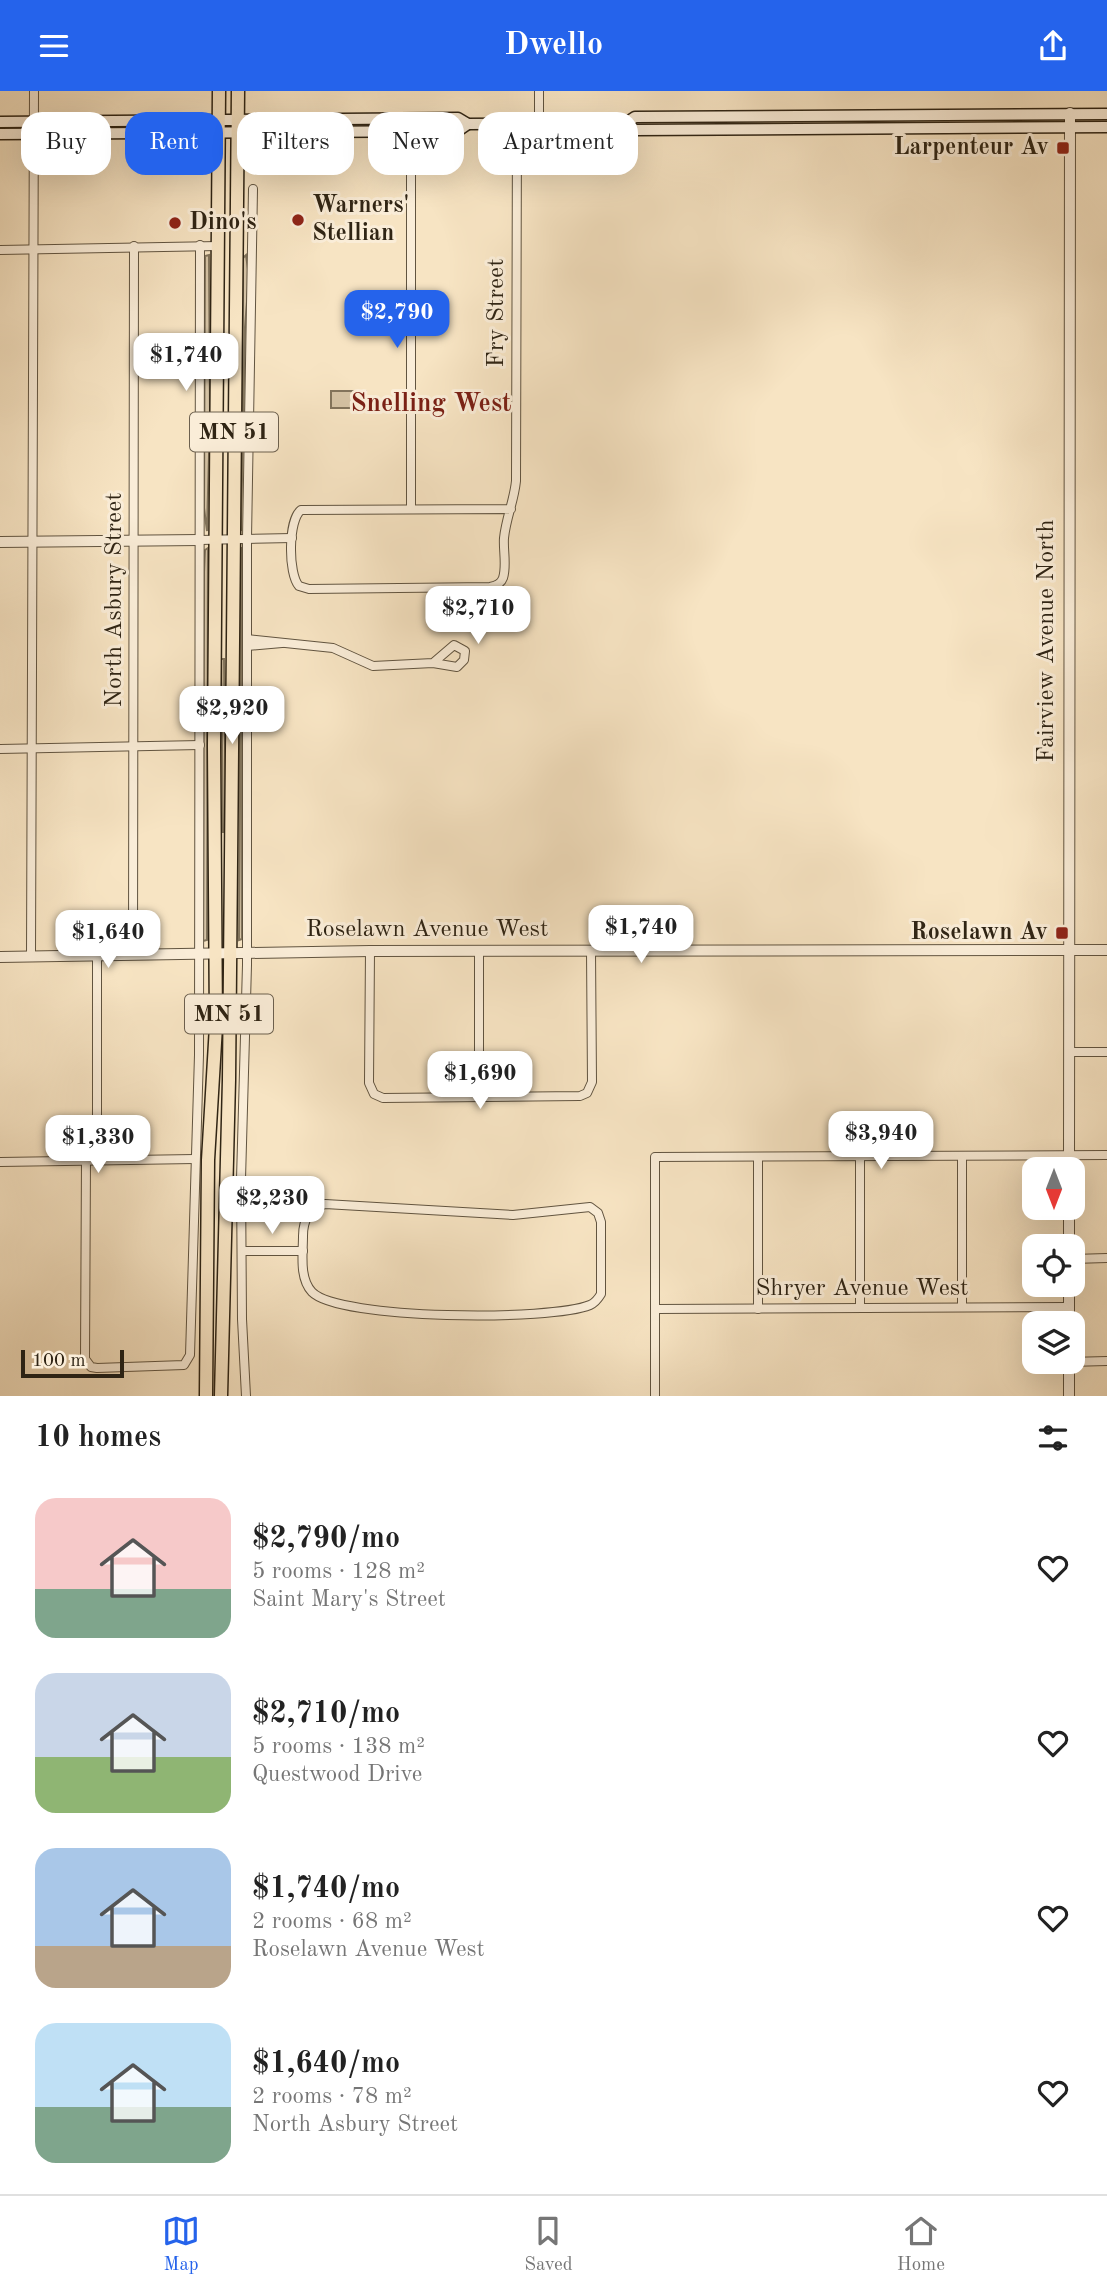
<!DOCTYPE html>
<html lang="en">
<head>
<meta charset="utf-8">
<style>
	body { margin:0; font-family:"Old Standard TT",serif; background:#f6f6f6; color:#222; height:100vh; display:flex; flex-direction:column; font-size:26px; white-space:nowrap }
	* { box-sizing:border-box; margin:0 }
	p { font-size:23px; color:#767676 }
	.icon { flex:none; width:38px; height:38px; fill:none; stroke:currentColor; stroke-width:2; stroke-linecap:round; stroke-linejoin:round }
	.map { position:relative; height:1305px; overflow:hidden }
	.side { display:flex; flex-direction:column; background:#fff; flex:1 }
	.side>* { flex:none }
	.top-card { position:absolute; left:21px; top:21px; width:700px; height:63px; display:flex; gap:14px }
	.needle { width:46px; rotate:180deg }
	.buttons { position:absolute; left:1022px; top:1066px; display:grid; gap:14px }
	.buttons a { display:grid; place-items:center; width:63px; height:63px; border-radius:14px; background:#fff; box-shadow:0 7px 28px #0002; font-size:35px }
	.scale { position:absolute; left:21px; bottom:18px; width:103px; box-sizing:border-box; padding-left:7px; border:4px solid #2f2414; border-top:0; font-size:19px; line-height:24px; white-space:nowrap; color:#2f2414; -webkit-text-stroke:5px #faedd8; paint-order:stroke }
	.price { position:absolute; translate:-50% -60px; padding:0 16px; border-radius:14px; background:#fff; color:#222; font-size:23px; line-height:46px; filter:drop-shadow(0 2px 4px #0008) }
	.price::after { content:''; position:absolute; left:50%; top:42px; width:21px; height:16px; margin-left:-10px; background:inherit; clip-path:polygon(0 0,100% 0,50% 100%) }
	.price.selected { background:#2563eb; color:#fff }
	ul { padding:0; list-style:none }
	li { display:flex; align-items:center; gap:21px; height:175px; padding:0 35px }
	li span { display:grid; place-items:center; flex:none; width:196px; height:140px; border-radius:21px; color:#555 }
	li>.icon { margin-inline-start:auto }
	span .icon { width:84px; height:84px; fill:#fffc; stroke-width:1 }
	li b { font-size:30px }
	h2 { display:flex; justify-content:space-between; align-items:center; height:84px; padding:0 35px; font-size:30px }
	.tag { padding:0 24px; border-radius:21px; background:#fff; box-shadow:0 7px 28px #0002; font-size:24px; line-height:63px }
	.tag.selected { background:#2563eb; color:#fff }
	header { display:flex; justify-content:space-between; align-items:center; height:91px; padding:0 35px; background:#2563eb; color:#fff; font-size:32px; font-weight:700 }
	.dock { display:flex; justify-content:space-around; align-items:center; height:98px; border-top:2px solid #e0e0e0; background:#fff; font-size:19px; color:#767676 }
	.dock a { display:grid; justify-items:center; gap:4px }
	.dock .selected { color:#2563eb }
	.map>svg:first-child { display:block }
	.green { fill:#d5c3a5; stroke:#82745c; stroke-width:2 }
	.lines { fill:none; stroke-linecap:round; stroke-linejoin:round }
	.minor-casing { stroke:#615440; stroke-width:10 }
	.tertiary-casing { stroke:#615440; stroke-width:12 }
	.secondary-casing { stroke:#2f2414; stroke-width:13 }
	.primary-casing { stroke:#2f2414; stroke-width:15 }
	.minor { stroke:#faedd8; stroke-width:8 }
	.tertiary { stroke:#faedd8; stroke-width:10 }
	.secondary { stroke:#faedd8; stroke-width:10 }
	.primary { stroke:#f7e4c3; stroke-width:12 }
	.poi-dot { fill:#8f2418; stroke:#faedd8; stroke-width:2.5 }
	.labels { text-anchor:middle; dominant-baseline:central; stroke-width:6; stroke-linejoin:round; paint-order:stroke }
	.shield { fill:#faedd8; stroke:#6c604f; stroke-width:2 }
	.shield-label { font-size:23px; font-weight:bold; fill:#2f2414 }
	.poi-label { font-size:24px; font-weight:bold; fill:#2f2414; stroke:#faedd8; text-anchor:end }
	.street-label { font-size:24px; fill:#2f2414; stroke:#faedd8 }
	.neighbourhood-label { font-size:26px; font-weight:bold; fill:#7a1f14; stroke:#faedd8 }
</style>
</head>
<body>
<header><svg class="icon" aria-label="menu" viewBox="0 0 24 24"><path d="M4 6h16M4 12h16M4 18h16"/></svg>Dwello<svg class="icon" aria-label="share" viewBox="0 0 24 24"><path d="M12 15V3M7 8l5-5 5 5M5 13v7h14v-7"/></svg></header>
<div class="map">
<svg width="1107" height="1305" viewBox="0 0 1107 1305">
	<rect width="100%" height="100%" fill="#f7e4c3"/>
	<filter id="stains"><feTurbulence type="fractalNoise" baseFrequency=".00286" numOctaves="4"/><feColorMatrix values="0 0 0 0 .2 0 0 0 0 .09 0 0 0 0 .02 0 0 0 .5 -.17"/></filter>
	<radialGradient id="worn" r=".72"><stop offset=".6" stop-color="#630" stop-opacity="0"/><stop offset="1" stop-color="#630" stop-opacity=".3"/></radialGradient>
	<!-- green -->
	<g class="green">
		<path d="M 209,164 L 210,326 L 207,440 L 204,417 L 205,165 Z"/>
		<path d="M 246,164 L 249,185 L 245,236 L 241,440 L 243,167 Z"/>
		<rect x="331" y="300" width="35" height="17"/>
		<path d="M 241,456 L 242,829 L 242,848 L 239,849 Z"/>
		<path d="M 208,457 L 207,849 L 203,850 L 204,481 L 205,459 Z"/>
		<path d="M 221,568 L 224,568 L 226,741 L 223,741 Z"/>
	</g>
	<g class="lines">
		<!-- minor casing -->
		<g class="minor-casing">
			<g id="minor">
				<path d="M 539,33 L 539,0"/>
				<path d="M 0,159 L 218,155"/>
				<path d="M 411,418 L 411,27"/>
				<path d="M 511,418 L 301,419 C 288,429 288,483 299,495 L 309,498 L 490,496 C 495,495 501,493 503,487 C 507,475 503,459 504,447 C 506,427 514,410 516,390 L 517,33"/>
				<path d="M 200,449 L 292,447"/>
				<path d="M 247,548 L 333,557 L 373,575 L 433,572 L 457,576 L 464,569 L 465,560 L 454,554 L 433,572"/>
				<path d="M 247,555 L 282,552"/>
				<path d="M 0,658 L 200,654"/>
				<path d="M 370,860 L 369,992 L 374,1003 L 383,1007 L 580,1005 L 587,1002 L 592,991 L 591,860"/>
				<path d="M 133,864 L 134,155"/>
				<path d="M 31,865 L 34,0"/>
				<path d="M 1070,961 L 1107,961"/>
				<path d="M 479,1006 L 479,860"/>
				<path d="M 86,1069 L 85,1268 L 91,1276 L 97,1277 L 184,1274 L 190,1264 L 199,964 L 200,154"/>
				<path d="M 97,1069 L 97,864"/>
				<path d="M 0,1071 L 195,1068"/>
				<path d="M 325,1113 L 513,1124 L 590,1116 L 598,1122 L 601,1131 L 601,1203 C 598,1208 595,1212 590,1214 C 552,1230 339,1229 312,1201 C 299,1187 303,1163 303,1145 C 303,1129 309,1118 325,1113 Z"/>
				<path d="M 242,1160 L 303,1160"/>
				<path d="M 1073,1168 L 1107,1167"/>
				<path d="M 962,1216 L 962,1065"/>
				<path d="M 860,1217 L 860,1065"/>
				<path d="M 655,1218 L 1069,1216"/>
				<path d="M 758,1218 L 758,1066"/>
				<path d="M 1069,1271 L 1107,1270"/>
				<path d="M 246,1305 L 242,1228 L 241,1088 L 247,874 L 247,447 L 253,98"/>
				<path d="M 655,1305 L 655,1066 L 1107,1064"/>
			</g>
		</g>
		<!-- tertiary casing -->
		<g class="tertiary-casing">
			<g id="tertiary">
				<path d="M 0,451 L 200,449"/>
				<path d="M 0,866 L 370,860 L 1107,859"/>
				<path d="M 1069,1078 L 1070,22"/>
				<path d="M 1069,1155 L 1069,1116"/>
				<path d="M 1069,1194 L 1069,1232"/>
				<path d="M 1069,1305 L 1069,1270"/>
			</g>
		</g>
		<!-- secondary casing -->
		<g class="secondary-casing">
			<g id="secondary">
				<path d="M 0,31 L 458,27 L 468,33 L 626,32 L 635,26 L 1107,23"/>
				<path d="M 626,32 L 635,39 L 1107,36"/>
				<path d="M 0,43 L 458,40 L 468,33"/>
			</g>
		</g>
		<!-- primary casing -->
		<g class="primary-casing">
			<g id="primary">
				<path d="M 206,1305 L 208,1069 L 216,935 L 214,655 L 219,0"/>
				<path d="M 221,1305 L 229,989 L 238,0"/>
			</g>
		</g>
		<!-- minor -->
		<use href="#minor" class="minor"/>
		<!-- tertiary -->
		<use href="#tertiary" class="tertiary"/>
		<!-- secondary -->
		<use href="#secondary" class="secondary"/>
		<!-- primary -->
		<use href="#primary" class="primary"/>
	</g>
	<!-- markers -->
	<g class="poi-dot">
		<rect x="1056" y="50" width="14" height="14" rx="3.5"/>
		<circle cx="298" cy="129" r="7"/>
		<circle cx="175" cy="132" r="7"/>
		<rect x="1055" y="835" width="14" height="14" rx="3.5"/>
	</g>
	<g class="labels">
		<!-- shield labels -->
		<g class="shield">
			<rect x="190" y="321.5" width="88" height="39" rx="5"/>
			<rect x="185" y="903.5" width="88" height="39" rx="5"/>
		</g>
		<g class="shield-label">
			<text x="234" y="341">MN 51</text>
			<text x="229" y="923">MN 51</text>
		</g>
		<!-- poi labels -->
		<g class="poi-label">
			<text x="1049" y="57">Larpenteur Av</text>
			<text x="312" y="115" text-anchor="start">Warners'<tspan x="312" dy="28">Stellian</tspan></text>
			<text x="189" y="132" text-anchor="start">Dino's</text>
			<text x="1048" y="842">Roselawn Av</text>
		</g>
		<!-- street labels -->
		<g class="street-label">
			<text transform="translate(497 222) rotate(-90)">Fry Street</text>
			<text transform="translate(115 509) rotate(-90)">North Asbury Street</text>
			<text transform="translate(1047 550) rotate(-90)">Fairview Avenue North</text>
			<text x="427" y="839">Roselawn Avenue West</text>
			<text x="862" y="1198">Shryer Avenue West</text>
		</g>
		<!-- neighbourhood labels -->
		<g class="neighbourhood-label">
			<text x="431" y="313">Snelling West</text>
		</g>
	</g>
	<rect width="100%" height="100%" filter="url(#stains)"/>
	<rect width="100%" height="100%" fill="url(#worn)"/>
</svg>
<div class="buttons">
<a><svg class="needle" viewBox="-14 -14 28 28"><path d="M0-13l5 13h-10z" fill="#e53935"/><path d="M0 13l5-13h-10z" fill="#767676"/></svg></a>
<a><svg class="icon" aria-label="locate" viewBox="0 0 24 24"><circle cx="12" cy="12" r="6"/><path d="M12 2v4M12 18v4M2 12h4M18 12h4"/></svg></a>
<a><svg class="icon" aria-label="layers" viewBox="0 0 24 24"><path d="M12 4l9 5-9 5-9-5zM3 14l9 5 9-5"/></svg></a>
</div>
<div class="scale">100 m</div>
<b class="price selected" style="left:397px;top:259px">$2,790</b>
<b class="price" style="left:186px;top:302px">$1,740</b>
<b class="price" style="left:478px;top:555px">$2,710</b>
<b class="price" style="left:232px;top:655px">$2,920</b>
<b class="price" style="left:641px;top:874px">$1,740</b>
<b class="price" style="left:108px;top:879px">$1,640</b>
<b class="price" style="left:480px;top:1020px">$1,690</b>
<b class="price" style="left:881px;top:1080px">$3,940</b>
<b class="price" style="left:98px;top:1084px">$1,330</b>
<b class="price" style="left:272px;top:1145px">$2,230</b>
<div class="top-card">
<a class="tag">Buy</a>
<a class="tag selected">Rent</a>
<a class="tag">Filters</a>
<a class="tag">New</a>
<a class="tag">Apartment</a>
</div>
</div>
<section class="side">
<h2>10 homes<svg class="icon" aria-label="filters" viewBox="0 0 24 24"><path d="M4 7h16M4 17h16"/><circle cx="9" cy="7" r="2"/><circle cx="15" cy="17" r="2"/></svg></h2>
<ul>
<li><span style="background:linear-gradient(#f6c9c9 65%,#7fa58c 0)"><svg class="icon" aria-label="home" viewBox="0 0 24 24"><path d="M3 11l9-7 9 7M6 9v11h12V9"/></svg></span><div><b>$2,790/mo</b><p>5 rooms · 128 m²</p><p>Saint Mary's Street</p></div><svg class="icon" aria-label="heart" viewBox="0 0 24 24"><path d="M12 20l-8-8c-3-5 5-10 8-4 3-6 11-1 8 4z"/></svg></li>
<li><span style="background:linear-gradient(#c9d6e8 60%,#8fb573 0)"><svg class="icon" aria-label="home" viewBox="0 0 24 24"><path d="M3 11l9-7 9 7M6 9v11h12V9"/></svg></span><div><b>$2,710/mo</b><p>5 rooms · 138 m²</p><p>Questwood Drive</p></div><svg class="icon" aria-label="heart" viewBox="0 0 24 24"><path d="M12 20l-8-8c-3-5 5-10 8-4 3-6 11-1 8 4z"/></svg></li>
<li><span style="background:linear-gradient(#a9c7e8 70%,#b9a48a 0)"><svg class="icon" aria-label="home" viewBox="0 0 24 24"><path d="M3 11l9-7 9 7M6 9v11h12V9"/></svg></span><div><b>$1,740/mo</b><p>2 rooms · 68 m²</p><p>Roselawn Avenue West</p></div><svg class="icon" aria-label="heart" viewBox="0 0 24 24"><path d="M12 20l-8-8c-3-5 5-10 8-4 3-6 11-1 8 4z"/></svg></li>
<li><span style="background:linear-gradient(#bfe0f5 60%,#7fa58c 0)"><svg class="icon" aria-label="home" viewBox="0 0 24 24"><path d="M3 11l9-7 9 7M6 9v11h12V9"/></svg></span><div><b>$1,640/mo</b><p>2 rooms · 78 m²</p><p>North Asbury Street</p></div><svg class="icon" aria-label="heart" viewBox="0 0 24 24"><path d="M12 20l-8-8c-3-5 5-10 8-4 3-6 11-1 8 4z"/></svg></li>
</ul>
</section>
<nav class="dock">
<a class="selected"><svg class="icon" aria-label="map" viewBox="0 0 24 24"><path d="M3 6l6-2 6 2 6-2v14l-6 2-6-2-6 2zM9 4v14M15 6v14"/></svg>Map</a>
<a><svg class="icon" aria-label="saved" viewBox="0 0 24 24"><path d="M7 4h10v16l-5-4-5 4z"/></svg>Saved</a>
<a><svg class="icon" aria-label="home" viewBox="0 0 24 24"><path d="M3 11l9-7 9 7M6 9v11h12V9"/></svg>Home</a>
</nav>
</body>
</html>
